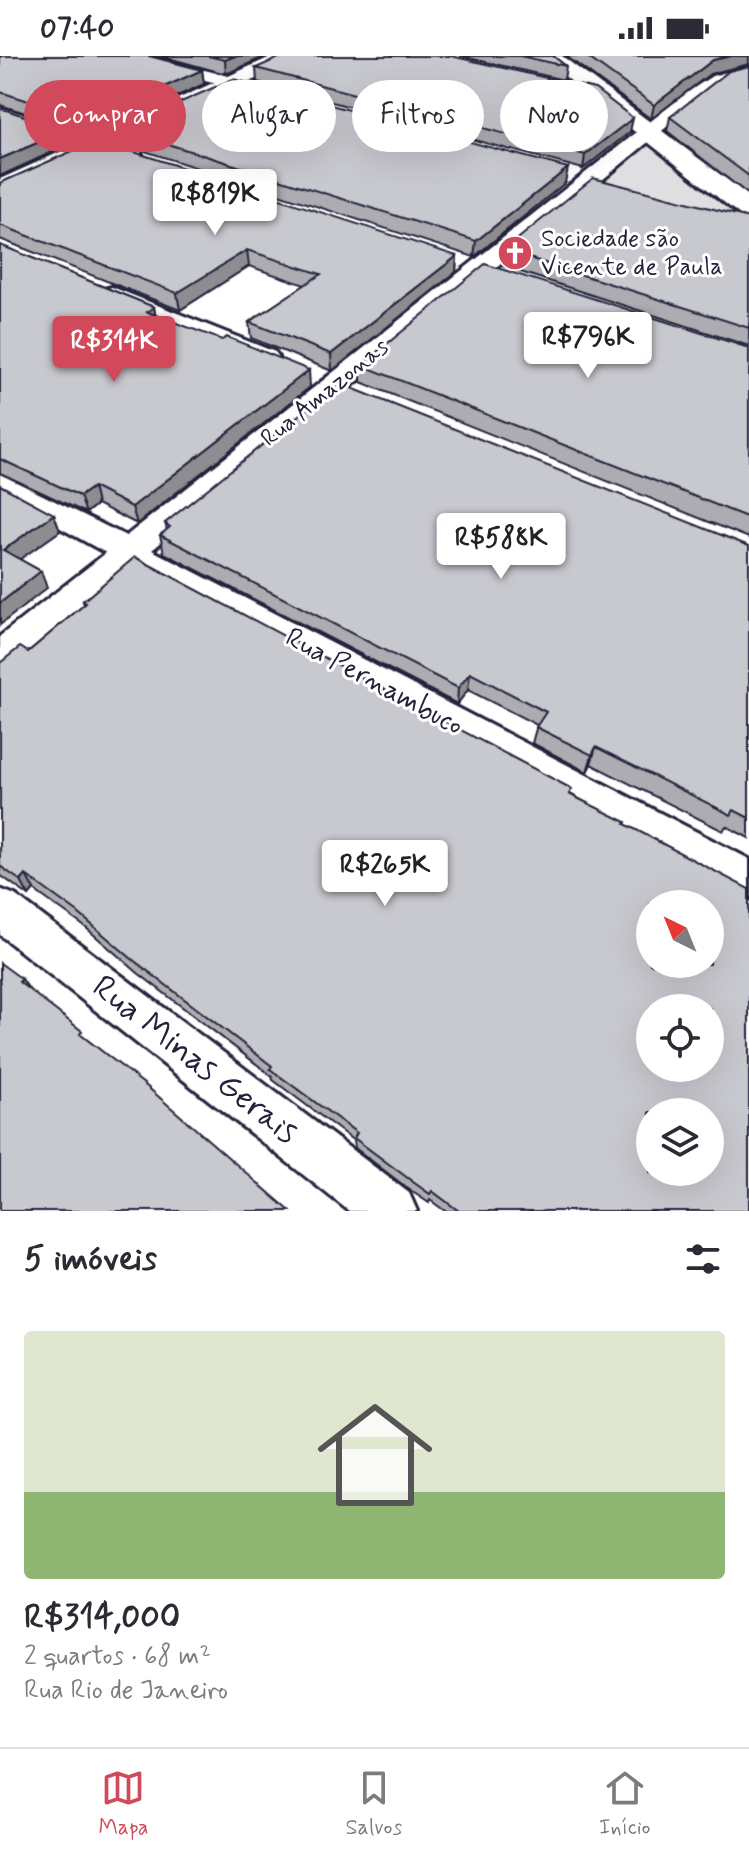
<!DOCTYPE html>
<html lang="pt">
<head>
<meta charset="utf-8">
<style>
	body { margin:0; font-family:Mynerve,sans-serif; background:#f2f2f3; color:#2b2b33; height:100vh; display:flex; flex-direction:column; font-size:30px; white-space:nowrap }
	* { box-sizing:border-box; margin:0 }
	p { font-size:26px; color:#7c7c81 }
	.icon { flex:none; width:44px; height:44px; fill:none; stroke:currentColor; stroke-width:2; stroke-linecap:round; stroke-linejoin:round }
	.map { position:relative; height:1155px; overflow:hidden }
	.panel { display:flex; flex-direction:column; background:#fff; flex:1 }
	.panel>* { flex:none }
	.guide { position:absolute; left:24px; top:24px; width:702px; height:72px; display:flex; gap:16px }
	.needle { width:52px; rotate:317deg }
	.tools { position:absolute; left:636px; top:834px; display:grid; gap:16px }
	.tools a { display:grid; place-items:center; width:88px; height:88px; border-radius:50%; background:#fff; box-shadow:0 8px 32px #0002; font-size:40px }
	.price { position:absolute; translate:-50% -68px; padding:0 18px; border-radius:8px; background:#fff; color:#222; font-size:26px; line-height:52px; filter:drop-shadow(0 2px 4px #0008) }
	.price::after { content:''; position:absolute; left:50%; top:48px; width:24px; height:18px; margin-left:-12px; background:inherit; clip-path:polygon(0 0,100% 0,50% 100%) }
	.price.on { background:#d1495b; color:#fff }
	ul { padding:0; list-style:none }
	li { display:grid; align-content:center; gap:16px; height:424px; padding:0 24px }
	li+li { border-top:2px solid #e1e1e2 }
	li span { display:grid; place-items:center; height:248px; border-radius:8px; color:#555 }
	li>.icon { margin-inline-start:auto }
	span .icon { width:144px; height:144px; fill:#fffc; stroke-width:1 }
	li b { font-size:34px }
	h2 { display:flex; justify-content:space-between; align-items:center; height:96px; padding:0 24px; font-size:34px }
	.tag { padding:0 28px; border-radius:36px; background:#fff; box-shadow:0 8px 32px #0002; font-size:28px; line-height:72px }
	.tag.on { background:#d1495b; color:#fff }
	.status { display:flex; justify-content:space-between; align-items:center; height:56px; padding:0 40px; background:#fff; direction:ltr }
	.status svg { height:22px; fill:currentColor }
	.dock { display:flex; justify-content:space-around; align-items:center; height:112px; border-top:2px solid #e1e1e2; background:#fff; font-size:22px; color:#7c7c81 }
	.dock a { display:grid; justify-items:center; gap:4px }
	.dock .on { color:#d1495b }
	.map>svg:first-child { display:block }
	.green { fill:#dfdfe2; stroke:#80808e; stroke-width:2 }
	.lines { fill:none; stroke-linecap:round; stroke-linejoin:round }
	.street-casing { stroke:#22223b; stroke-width:6 }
	.secondary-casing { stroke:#22223b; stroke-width:6 }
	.street { fill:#fff; fill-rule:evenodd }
	.secondary { fill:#fff; fill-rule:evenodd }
	.wall { fill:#acacb2; stroke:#22223b; stroke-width:2 }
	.shaded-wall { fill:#8c8c91; stroke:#22223b; stroke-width:2 }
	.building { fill:#c8c8cf; stroke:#22223b; stroke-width:2; fill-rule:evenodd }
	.labels { text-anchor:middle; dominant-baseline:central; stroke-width:6; stroke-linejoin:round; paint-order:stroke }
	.far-poi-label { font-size:24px; fill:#22223b; stroke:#fff; text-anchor:start }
	.far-street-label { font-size:24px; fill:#22223b; stroke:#fff }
	.street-label { font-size:28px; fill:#22223b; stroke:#fff }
	.near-street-label { font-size:34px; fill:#22223b; stroke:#fff }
</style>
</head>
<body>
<div class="status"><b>07:40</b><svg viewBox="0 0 49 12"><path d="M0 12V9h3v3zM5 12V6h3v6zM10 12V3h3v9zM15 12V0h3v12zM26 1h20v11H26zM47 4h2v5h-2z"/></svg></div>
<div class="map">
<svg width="749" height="1155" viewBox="0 0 749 1155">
	<rect width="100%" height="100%" fill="#fff"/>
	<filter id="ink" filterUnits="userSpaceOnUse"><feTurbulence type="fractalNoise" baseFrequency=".0125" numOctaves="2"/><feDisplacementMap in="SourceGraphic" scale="16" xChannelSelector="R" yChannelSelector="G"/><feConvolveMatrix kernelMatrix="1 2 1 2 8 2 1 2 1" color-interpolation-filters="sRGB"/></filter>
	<g filter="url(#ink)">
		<!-- green -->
		<path class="green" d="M 652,76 L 749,153 L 749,168 L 591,125 Z"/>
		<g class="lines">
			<!-- street casing -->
			<g class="street-casing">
				<g id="street">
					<path d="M 123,0 L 149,0 L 272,31 L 274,35 L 266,40 L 125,3 Z"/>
					<path d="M 749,10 L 749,20 L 724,26 L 697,46 L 152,494 L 749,803 L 749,843 L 131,510 L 12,608 L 0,612 L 0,580 L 106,497 L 0,439 L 0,418 L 126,480 L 685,38 L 712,20 Z"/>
					<path d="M 0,51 L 140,94 L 142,98 L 140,102 L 126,102 L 0,62 Z"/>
					<path d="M 112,231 L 275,296 L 279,301 L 275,306 L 257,306 L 104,243 L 100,238 L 104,233 Z"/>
					<path d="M 0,833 L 15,839 L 409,1137 L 417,1155 L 349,1155 L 0,879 Z"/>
				</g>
			</g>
			<!-- secondary casing -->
			<g class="secondary-casing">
				<g id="secondary">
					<path d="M 273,0 L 300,0 L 297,4 L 0,141 L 0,123 Z"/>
					<path d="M 539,0 L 562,0 L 749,140 L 749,161 L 740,159 Z"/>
				</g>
			</g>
			<!-- street -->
			<use href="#street" class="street"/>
			<!-- secondary -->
			<use href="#secondary" class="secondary"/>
		</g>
		<!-- wall -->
		<g class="wall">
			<path d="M 0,0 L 202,14 L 204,28 L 93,78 L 0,49 Z"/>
			<path d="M 161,0 L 266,0 L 226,18 Z"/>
			<path d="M 460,0 L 553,0 L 566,10 L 564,24 Z"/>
			<path d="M 566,0 L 749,0 L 710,18 L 651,63 Z"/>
			<path d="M 749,10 L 749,139 L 667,75 L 670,61 Z"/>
			<path d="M 256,12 L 630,76 L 583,113 L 257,26 Z"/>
			<path d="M 120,73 L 565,127 L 474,201 L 123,88 Z"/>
			<path d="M 0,127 L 457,200 L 456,216 L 332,315 L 251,282 L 249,266 L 305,229 L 249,210 L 180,254 L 0,183 Z"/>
			<path d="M 749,162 L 749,290 L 502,210 L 504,194 Z"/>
			<path d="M 0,189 L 154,251 L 155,259 L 310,331 L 137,468 L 97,448 L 86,457 L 0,417 Z"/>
			<path d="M 749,292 L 749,482 L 361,326 L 361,309 Z"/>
			<path d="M 165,467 L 749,490 L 749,782 L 726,770 L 723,775 L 591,708 L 587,716 L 532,687 L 537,669 L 468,634 L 457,648 L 164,497 L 160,479 L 167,474 Z"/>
			<path d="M 83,545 L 570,738 L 625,768 L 749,1155 L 445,1155 L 430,1144 L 429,1147 L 411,1135 L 355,1092 L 354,1085 L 273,1024 L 272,1020 L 138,917 L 85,871 L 34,834 L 29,840 L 0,819 L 0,607 L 28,596 L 84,549 Z"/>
		</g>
		<!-- shaded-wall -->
		<g class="shaded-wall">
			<path d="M 235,0 L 266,0 L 226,18 L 225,4 Z"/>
			<path d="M 731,0 L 749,0 L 749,8 L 710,18 L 651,63 L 654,49 L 713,4 Z"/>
			<path d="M 202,14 L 204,28 L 93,78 L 90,64 Z"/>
			<path d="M 633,62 L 630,76 L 583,113 L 585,99 Z"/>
			<path d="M 67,74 L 70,88 L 0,120 L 0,103 Z"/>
			<path d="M 568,112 L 565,127 L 474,201 L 476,185 Z"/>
			<path d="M 247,194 L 249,210 L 180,254 L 177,237 Z"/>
			<path d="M 457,200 L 456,216 L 332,315 L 331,298 Z"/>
			<path d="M 154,251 L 157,268 L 147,256 Z"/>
			<path d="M 309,314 L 310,331 L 137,468 L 132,451 Z"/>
			<path d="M 93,431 L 97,448 L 86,457 L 80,440 Z"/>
			<path d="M 54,458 L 60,475 L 9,511 L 3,494 Z"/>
			<path d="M 41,515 L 47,532 L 0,569 L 0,547 Z"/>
			<path d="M 470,617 L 468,634 L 457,648 L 458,632 Z"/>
			<path d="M 596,691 L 591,708 L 587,716 L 592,699 Z"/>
			<path d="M 26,819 L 34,834 L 29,840 L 21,825 Z"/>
			<path d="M 22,923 L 31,936 L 19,926 Z"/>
		</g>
		<!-- building -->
		<g class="building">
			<path d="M 0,0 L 149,0 L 202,14 L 90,64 L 0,36 Z"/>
			<path d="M 208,0 L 235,0 L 225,4 Z"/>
			<path d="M 283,0 L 451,0 L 595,33 L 633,62 L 585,99 L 256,12 Z"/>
			<path d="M 520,0 L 553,0 L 566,10 Z"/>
			<path d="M 586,0 L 731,0 L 713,4 L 654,49 Z"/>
			<path d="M 749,10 L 749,120 L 670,61 L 729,15 Z"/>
			<path d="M 233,23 L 568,112 L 476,185 L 120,73 Z"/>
			<path d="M 0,52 L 67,74 L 0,103 Z"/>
			<path d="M 97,84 L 457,200 L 331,298 L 249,266 L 321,218 L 247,194 L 177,237 L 0,169 L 0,127 Z"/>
			<path d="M 593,122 L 749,162 L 749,272 L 504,194 Z"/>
			<path d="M 0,189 L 154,251 L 147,256 L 222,284 L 227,281 L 309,314 L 132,451 L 93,431 L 80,440 L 0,403 Z"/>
			<path d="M 485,208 L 749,292 L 749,462 L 361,309 Z"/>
			<path d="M 339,327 L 749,490 L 749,762 L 734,754 L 731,759 L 596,691 L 592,699 L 536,671 L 546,656 L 470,617 L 458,632 L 160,479 L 170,471 L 165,467 Z"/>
			<path d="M 0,429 L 54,458 L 3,494 L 41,515 L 0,547 Z"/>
			<path d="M 135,501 L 572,733 L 569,738 L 626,766 L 625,768 L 749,833 L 749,1155 L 459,1155 L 432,1135 L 430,1138 L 413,1126 L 354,1082 L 357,1077 L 270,1013 L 272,1010 L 132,903 L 77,856 L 26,819 L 21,825 L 0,810 L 0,607 L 20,591 L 28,596 L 86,547 L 83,545 ZM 650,848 L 710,848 L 710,908 L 650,908 ZM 650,952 L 710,952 L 710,1012 L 650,1012 ZM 650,1056 L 710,1056 L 710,1116 L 650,1116 Z"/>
			<path d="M 0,907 L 22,923 L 19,926 L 82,975 L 80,978 L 144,1028 L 290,1155 L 0,1155 Z"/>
		</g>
	</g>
	<!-- icons -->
	<defs>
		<g id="church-disc" transform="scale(1.8)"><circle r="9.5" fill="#d1495b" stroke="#fff"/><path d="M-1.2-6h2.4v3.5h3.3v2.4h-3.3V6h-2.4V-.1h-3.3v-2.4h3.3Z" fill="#fff"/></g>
	</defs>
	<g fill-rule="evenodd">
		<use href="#church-disc" x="515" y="197"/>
	</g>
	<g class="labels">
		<!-- far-poi labels -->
		<g class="far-poi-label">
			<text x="541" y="183">Sociedade são<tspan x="541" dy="28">Vicente de Paula</tspan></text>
		</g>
		<!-- far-street labels -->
		<g class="far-street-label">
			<text transform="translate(325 337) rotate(-39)">Rua Amazonas</text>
		</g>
		<!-- street labels -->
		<g class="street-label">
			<text transform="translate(374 626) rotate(28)">Rua Pernambuco</text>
		</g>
		<!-- near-street labels -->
		<g class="near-street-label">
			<text transform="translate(195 1004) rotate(38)">Rua Minas Gerais</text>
		</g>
	</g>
</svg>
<div class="tools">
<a><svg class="needle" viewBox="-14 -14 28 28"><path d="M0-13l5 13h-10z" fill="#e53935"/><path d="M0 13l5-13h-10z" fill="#7c7c81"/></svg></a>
<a><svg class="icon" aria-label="locate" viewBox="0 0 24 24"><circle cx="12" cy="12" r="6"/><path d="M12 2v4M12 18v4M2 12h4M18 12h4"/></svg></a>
<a><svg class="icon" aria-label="layers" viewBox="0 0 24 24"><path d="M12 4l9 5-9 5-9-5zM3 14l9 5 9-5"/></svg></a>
</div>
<b class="price" style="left:215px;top:181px">R$819K</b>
<b class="price" style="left:588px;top:324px">R$796K</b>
<b class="price on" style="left:114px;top:328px">R$314K</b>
<b class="price" style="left:501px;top:525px">R$588K</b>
<b class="price" style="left:385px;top:852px">R$265K</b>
<div class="guide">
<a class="tag on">Comprar</a>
<a class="tag">Alugar</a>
<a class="tag">Filtros</a>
<a class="tag">Novo</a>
</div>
</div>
<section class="panel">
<h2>5 imóveis<svg class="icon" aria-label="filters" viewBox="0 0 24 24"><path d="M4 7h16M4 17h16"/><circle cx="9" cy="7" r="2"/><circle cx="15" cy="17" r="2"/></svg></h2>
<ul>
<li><span style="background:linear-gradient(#dfe7d0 65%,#8fb573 0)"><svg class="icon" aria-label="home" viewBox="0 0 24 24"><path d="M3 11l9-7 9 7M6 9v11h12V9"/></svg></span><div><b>R$314,000</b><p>2 quartos · 68 m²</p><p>Rua Rio de Janeiro</p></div></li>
</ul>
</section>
<nav class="dock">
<a class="on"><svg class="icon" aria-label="map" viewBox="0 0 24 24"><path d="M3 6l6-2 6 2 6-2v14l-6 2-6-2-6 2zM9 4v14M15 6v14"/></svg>Mapa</a>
<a><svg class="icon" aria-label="saved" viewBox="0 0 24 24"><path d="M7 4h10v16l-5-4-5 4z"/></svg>Salvos</a>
<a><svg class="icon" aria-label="home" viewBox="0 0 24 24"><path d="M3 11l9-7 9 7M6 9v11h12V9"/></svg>Início</a>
</nav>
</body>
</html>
